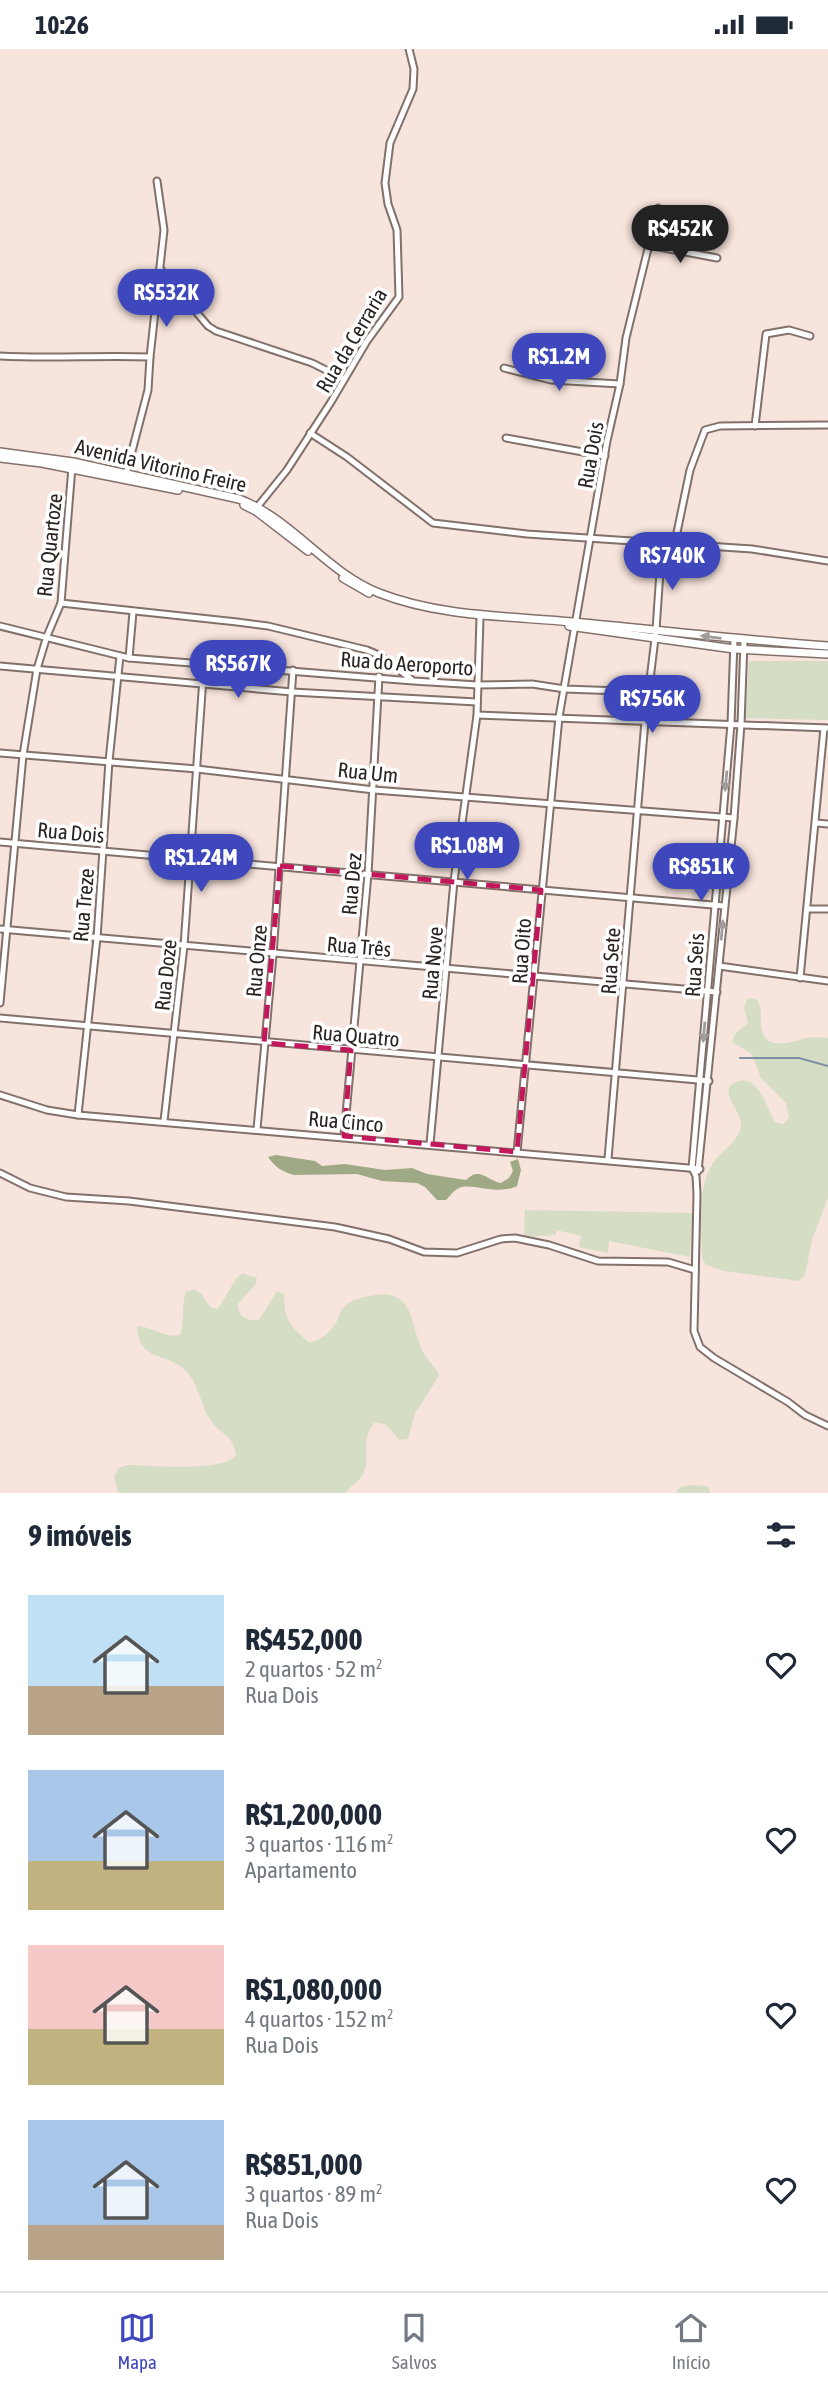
<!DOCTYPE html>
<html lang="pt">
<head>
<meta charset="utf-8">
<style>
	body { margin:0; font-family:"Asap Condensed",sans-serif; background:#f2f2f3; color:#1f2937; height:100vh; display:flex; flex-direction:column; font-size:26px; white-space:nowrap }
	* { box-sizing:border-box; margin:0 }
	p { font-size:23px; color:#747a83 }
	.icon { flex:none; width:38px; height:38px; fill:none; stroke:currentColor; stroke-width:2; stroke-linecap:round; stroke-linejoin:round }
	.map { position:relative; height:1444px; overflow:hidden }
	.sheet { display:flex; flex-direction:column; background:#fff; flex:1 }
	.sheet>* { flex:none }
	.price { position:absolute; translate:-50% -60px; padding:0 16px; border-radius:24px; background:#3e48bc; color:#fff; font-size:23px; line-height:46px; filter:drop-shadow(0 2px 4px #0008) }
	.price::after { content:''; position:absolute; left:50%; top:42px; width:21px; height:16px; margin-left:-10px; background:inherit; clip-path:polygon(0 0,100% 0,50% 100%) }
	.price.current { background:#222; color:#fff }
	ul { padding:0; list-style:none }
	li { display:flex; align-items:center; gap:21px; height:175px; padding:0 28px }
	li span { display:grid; place-items:center; flex:none; width:196px; height:140px; border-radius:0px; color:#555 }
	li>.icon { margin-inline-start:auto }
	span .icon { width:84px; height:84px; fill:#fffc; stroke-width:1 }
	li b { font-size:30px }
	h2 { display:flex; justify-content:space-between; align-items:center; height:84px; padding:0 28px; font-size:30px }
	.status { display:flex; justify-content:space-between; align-items:center; height:49px; padding:0 35px; background:#fff; direction:ltr }
	.status svg { height:19px; fill:currentColor }
	.tabs { display:flex; justify-content:space-around; align-items:center; height:98px; border-top:2px solid #e0e1e3; background:#fff; font-size:19px; color:#747a83 }
	.tabs a { display:grid; justify-items:center; gap:4px }
	.tabs .current { color:#3e48bc }
	.map>svg:first-child { display:block }
	.green { fill:#d5ddc5 }
	.forest { fill:#9fa985 }
	.lines { fill:none; stroke-linecap:round; stroke-linejoin:round }
	.stream { stroke:#7f8fa3; stroke-width:2 }
	.street-casing { stroke:#82716a; stroke-width:9 }
	.secondary-casing { stroke:#82716a; stroke-width:10 }
	.street { stroke:#fff; stroke-width:5 }
	.secondary { stroke:#fff; stroke-width:7 }
	.oneway { fill:#9f9c9b }
	.marked { fill:none; stroke:#c2185b; stroke-width:5; stroke-dasharray:14 9; stroke-linejoin:round }
	.labels { text-anchor:middle; dominant-baseline:central; stroke-width:7; stroke-linejoin:round; paint-order:stroke }
	.street-label { font-size:21px; fill:#2a2320; stroke:#fff }
</style>
</head>
<body>
<div class="status"><b>10:26</b><svg viewBox="0 0 49 12"><path d="M0 12V9h3v3zM5 12V6h3v6zM10 12V3h3v9zM15 12V0h3v12zM26 1h20v11H26zM47 4h2v5h-2z"/></svg></div>
<div class="map">
<svg width="828" height="1444" viewBox="0 0 828 1444">
	<rect width="100%" height="100%" fill="#f7e4dc"/>
	<!-- green -->
	<g class="green">
		<path d="M 749,612 L 828,612 L 828,671 L 745,669 Z"/>
		<path d="M 748,949 L 756,950 C 764,960 759,970 762,982 C 768,1002 792,993 806,989 C 813,988 821,988 828,989 L 828,1148 L 812,1191 L 805,1226 L 799,1232 L 724,1222 L 706,1216 L 702,1209 C 702,1180 696,1140 713,1114 C 721,1102 734,1096 740,1082 C 748,1064 711,1041 739,1032 C 758,1026 768,1061 775,1073 L 783,1075 L 789,1069 L 786,1054 L 761,1029 L 752,1005 L 732,993 L 735,985 L 748,974 L 744,958 Z"/>
		<path d="M 525,1161 L 693,1164 L 690,1208 L 609,1192 L 608,1204 L 579,1198 L 581,1187 L 556,1181 L 556,1186 L 524,1188 Z"/>
		<path d="M 242,1224 L 257,1229 L 255,1236 L 238,1255 C 238,1268 246,1272 259,1271 L 277,1242 L 284,1245 C 284,1271 290,1277 310,1294 C 322,1290 333,1282 338,1270 C 340,1265 341,1260 346,1256 C 353,1250 367,1247 376,1246 C 414,1240 411,1278 422,1301 C 426,1311 436,1317 439,1327 L 415,1364 L 408,1390 L 399,1391 C 390,1381 389,1373 374,1374 C 360,1393 371,1405 364,1423 C 360,1432 352,1436 345,1444 L 118,1444 L 114,1427 L 119,1419 L 127,1416 C 150,1416 223,1424 236,1406 C 233,1384 221,1387 211,1372 C 201,1357 198,1334 186,1322 C 168,1303 139,1314 137,1277 C 153,1278 163,1289 180,1286 C 185,1272 181,1257 186,1243 L 194,1240 L 201,1244 L 210,1258 L 218,1260 L 236,1230 Z"/>
		<path d="M 690,1436 L 707,1437 L 711,1444 L 675,1444 L 681,1438 Z"/>
	</g>
	<!-- forest -->
	<path class="forest" d="M 276,1106 L 315,1112 L 322,1117 L 345,1115 L 385,1121 L 412,1119 L 427,1125 L 466,1131 C 480,1117 486,1131 501,1134 L 509,1129 L 513,1122 L 510,1113 L 518,1110 L 521,1121 L 517,1137 C 498,1147 471,1133 459,1139 C 454,1141 450,1147 446,1151 L 437,1151 L 425,1138 L 417,1134 L 382,1132 L 357,1125 L 294,1126 C 282,1123 275,1118 268,1108 Z"/>
	<g class="lines">
		<!-- stream -->
		<path class="stream" d="M 740,1009 L 799,1009 L 828,1017"/>
		<!-- street casing -->
		<g class="street-casing">
			<g id="street">
				<path d="M 648,196 L 717,209"/>
				<path d="M 161,221 L 208,277 L 216,282 L 312,314 L 344,330"/>
				<path d="M 0,307 C 50,310 100,306 150,308"/>
				<path d="M 504,319 L 551,331 L 620,335"/>
				<path d="M 755,377 L 766,285 L 789,281 L 810,287"/>
				<path d="M 310,384 L 347,408 L 433,474 L 527,485 L 752,500 L 828,512"/>
				<path d="M 506,389 L 605,407"/>
				<path d="M 126,425 L 148,341 L 150,308 L 164,181 L 157,132"/>
				<path d="M 258,457 L 287,421 L 331,353 L 367,292 L 399,248 L 397,181 L 388,155 L 385,134 L 390,94 L 413,40 L 414,20 L 409,0"/>
				<path d="M 675,493 L 690,421 L 705,381 L 720,377 L 828,376"/>
				<path d="M 61,554 L 237,573 L 268,577 L 367,601 L 381,607 L 411,630"/>
				<path d="M 0,577 L 129,609 L 413,632 L 478,636 L 532,635 L 565,640 L 648,643"/>
				<path d="M 734,591 L 731,675 L 692,1119 L 696,1127 L 697,1145 L 694,1282 L 700,1298 L 714,1309 L 788,1353 L 805,1366 L 828,1377"/>
				<path d="M 129,609 L 133,563"/>
				<path d="M 0,617 L 292,643 L 477,653"/>
				<path d="M 477,666 L 828,679"/>
				<path d="M 0,704 L 197,720 L 374,741 L 734,769"/>
				<path d="M 816,774 L 828,775"/>
				<path d="M 0,793 L 724,857"/>
				<path d="M 807,860 L 828,860"/>
				<path d="M 0,880 L 717,943"/>
				<path d="M 719,917 L 828,932"/>
				<path d="M 800,929 L 824,679"/>
				<path d="M 0,954 L 23,706 L 37,620 L 47,587 L 61,554 L 72,418"/>
				<path d="M 0,969 L 709,1032"/>
				<path d="M 0,1046 L 47,1061 L 78,1066 L 700,1120"/>
				<path d="M 78,1066 L 97,889 L 109,712 L 120,607"/>
				<path d="M 164,1072 L 184,897 L 204,615"/>
				<path d="M 257,1080 L 273,906 L 293,621"/>
				<path d="M 344,1087 L 368,825 L 379,627"/>
				<path d="M 430,1095 L 454,832 L 477,666 L 480,569"/>
				<path d="M 517,1103 L 559,668 L 607,392 L 620,335 L 626,289 L 658,159"/>
				<path d="M 608,1110 L 645,672 L 656,581 L 662,493"/>
				<path d="M 698,1122 L 734,769 L 741,675 L 744,592"/>
				<path d="M 0,1124 L 30,1139 L 66,1148 L 129,1152 L 335,1178 L 389,1190 L 424,1203 L 457,1204 L 501,1190 L 515,1189 L 549,1196 L 598,1212 L 668,1213 L 695,1221"/>
			</g>
		</g>
		<!-- secondary casing -->
		<g class="secondary-casing">
			<g id="secondary">
				<path d="M 0,403 L 73,413 L 239,450 C 292,470 326,523 379,544 C 440,568 510,567 573,573 C 658,581 743,591 828,597"/>
				<path d="M 0,409 L 42,414 L 178,441"/>
				<path d="M 244,456 L 256,462 L 308,502"/>
				<path d="M 343,529 L 369,544"/>
				<path d="M 569,577 L 734,600 L 828,605"/>
			</g>
		</g>
		<!-- street -->
		<use href="#street" class="street"/>
		<!-- secondary -->
		<use href="#secondary" class="secondary"/>
	</g>
	<!-- one-way arrows -->
	<defs><path id="oneway-solid" d="M-6-.8H1V-3.2L6.5 0L1 3.2V.8H-6Z" transform="scale(1.75)"/></defs>
	<g class="oneway">
		<use href="#oneway-solid" transform="translate(711 588) rotate(-173)"/>
		<use href="#oneway-solid" transform="translate(726 732) rotate(95)"/>
		<use href="#oneway-solid" transform="translate(722 881) rotate(-85)"/>
		<use href="#oneway-solid" transform="translate(704 983) rotate(95)"/>
	</g>
	<!-- marked area -->
	<path class="marked" d="M 280,817 L 541,841 L 517,1103 L 344,1087 L 351,1001 L 264,994 Z"/>
	<g class="labels">
		<!-- street labels -->
		<g class="street-label">
			<text transform="translate(351 291) rotate(-59)">Rua da Cerraria</text>
			<text transform="translate(590 406) rotate(-80)">Rua Dois</text>
			<text transform="translate(161 416) rotate(13)">Avenida Vitorino Freire</text>
			<text transform="translate(49 496) rotate(-84)">Rua Quartoze</text>
			<text transform="translate(407 614) rotate(4)">Rua do Aeroporto</text>
			<text transform="translate(368 723) rotate(6)">Rua Um</text>
			<text transform="translate(71 783) rotate(5)">Rua Dois</text>
			<text transform="translate(351 835) rotate(-85)">Rua Dez</text>
			<text transform="translate(83 856) rotate(-85)">Rua Treze</text>
			<text transform="translate(359 897) rotate(5)">Rua Três</text>
			<text transform="translate(521 902) rotate(-86)">Rua Oito</text>
			<text transform="translate(256 912) rotate(-85)">Rua Onze</text>
			<text transform="translate(610 912) rotate(-86)">Rua Sete</text>
			<text transform="translate(432 914) rotate(-85)">Rua Nove</text>
			<text transform="translate(694 916) rotate(-86)">Rua Seis</text>
			<text transform="translate(165 926) rotate(-84)">Rua Doze</text>
			<text transform="translate(356 986) rotate(5)">Rua Quatro</text>
			<text transform="translate(346 1072) rotate(5)">Rua Cinco</text>
		</g>
	</g>
</svg>
<b class="price current" style="left:680px;top:216px">R$452K</b>
<b class="price" style="left:166px;top:280px">R$532K</b>
<b class="price" style="left:559px;top:344px">R$1.2M</b>
<b class="price" style="left:672px;top:543px">R$740K</b>
<b class="price" style="left:238px;top:651px">R$567K</b>
<b class="price" style="left:652px;top:686px">R$756K</b>
<b class="price" style="left:467px;top:833px">R$1.08M</b>
<b class="price" style="left:201px;top:845px">R$1.24M</b>
<b class="price" style="left:701px;top:854px">R$851K</b>
</div>
<section class="sheet">
<h2>9 imóveis<svg class="icon" aria-label="filters" viewBox="0 0 24 24"><path d="M4 7h16M4 17h16"/><circle cx="9" cy="7" r="2"/><circle cx="15" cy="17" r="2"/></svg></h2>
<ul>
<li><span style="background:linear-gradient(#bfe0f5 65%,#b9a48a 0)"><svg class="icon" aria-label="home" viewBox="0 0 24 24"><path d="M3 11l9-7 9 7M6 9v11h12V9"/></svg></span><div><b>R$452,000</b><p>2 quartos · 52 m²</p><p>Rua Dois</p></div><svg class="icon" aria-label="heart" viewBox="0 0 24 24"><path d="M12 20l-8-8c-3-5 5-10 8-4 3-6 11-1 8 4z"/></svg></li>
<li><span style="background:linear-gradient(#a9c7e8 65%,#c2b280 0)"><svg class="icon" aria-label="home" viewBox="0 0 24 24"><path d="M3 11l9-7 9 7M6 9v11h12V9"/></svg></span><div><b>R$1,200,000</b><p>3 quartos · 116 m²</p><p>Apartamento</p></div><svg class="icon" aria-label="heart" viewBox="0 0 24 24"><path d="M12 20l-8-8c-3-5 5-10 8-4 3-6 11-1 8 4z"/></svg></li>
<li><span style="background:linear-gradient(#f6c9c9 60%,#c2b280 0)"><svg class="icon" aria-label="home" viewBox="0 0 24 24"><path d="M3 11l9-7 9 7M6 9v11h12V9"/></svg></span><div><b>R$1,080,000</b><p>4 quartos · 152 m²</p><p>Rua Dois</p></div><svg class="icon" aria-label="heart" viewBox="0 0 24 24"><path d="M12 20l-8-8c-3-5 5-10 8-4 3-6 11-1 8 4z"/></svg></li>
<li><span style="background:linear-gradient(#a9c7e8 75%,#b9a48a 0)"><svg class="icon" aria-label="home" viewBox="0 0 24 24"><path d="M3 11l9-7 9 7M6 9v11h12V9"/></svg></span><div><b>R$851,000</b><p>3 quartos · 89 m²</p><p>Rua Dois</p></div><svg class="icon" aria-label="heart" viewBox="0 0 24 24"><path d="M12 20l-8-8c-3-5 5-10 8-4 3-6 11-1 8 4z"/></svg></li>
</ul>
</section>
<nav class="tabs">
<a class="current"><svg class="icon" aria-label="map" viewBox="0 0 24 24"><path d="M3 6l6-2 6 2 6-2v14l-6 2-6-2-6 2zM9 4v14M15 6v14"/></svg>Mapa</a>
<a><svg class="icon" aria-label="saved" viewBox="0 0 24 24"><path d="M7 4h10v16l-5-4-5 4z"/></svg>Salvos</a>
<a><svg class="icon" aria-label="home" viewBox="0 0 24 24"><path d="M3 11l9-7 9 7M6 9v11h12V9"/></svg>Início</a>
</nav>
</body>
</html>
